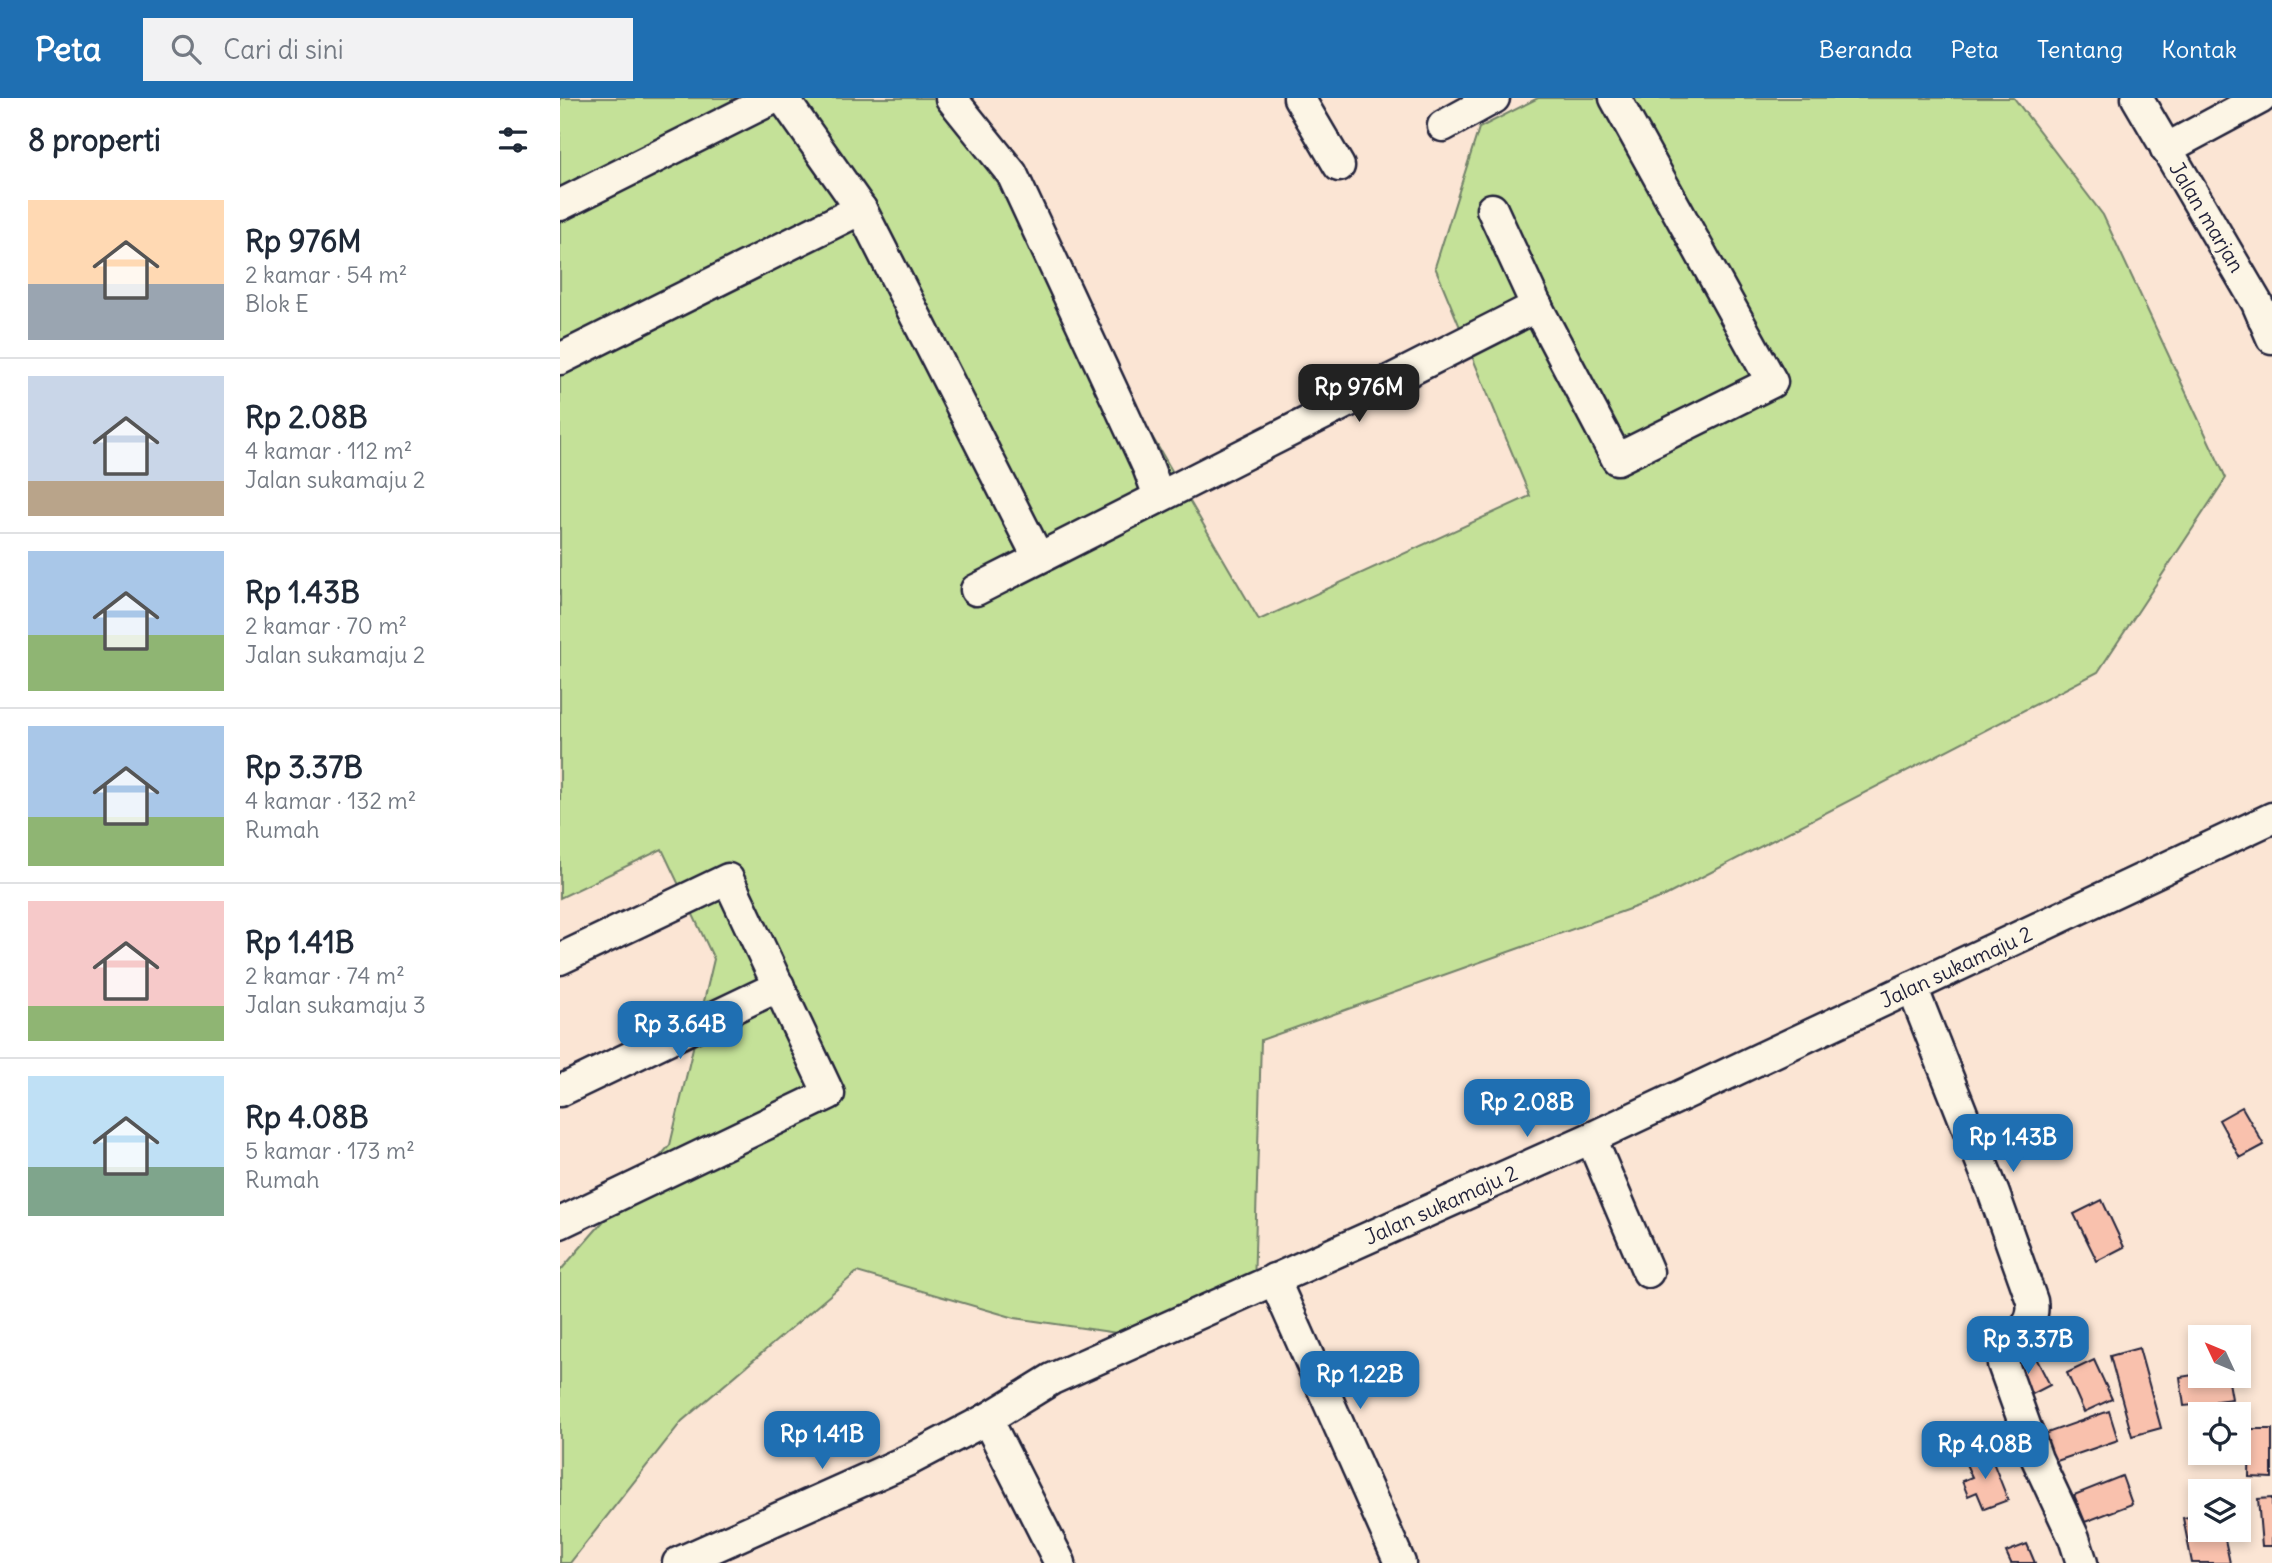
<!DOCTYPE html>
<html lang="id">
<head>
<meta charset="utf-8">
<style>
	body { margin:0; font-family:Delius,sans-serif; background:#f2f2f3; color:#1f2937; height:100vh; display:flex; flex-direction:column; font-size:26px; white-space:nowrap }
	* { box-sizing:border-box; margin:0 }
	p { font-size:23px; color:#747a83 }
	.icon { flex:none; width:38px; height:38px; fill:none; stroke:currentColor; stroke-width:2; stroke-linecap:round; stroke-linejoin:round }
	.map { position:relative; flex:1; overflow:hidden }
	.details { display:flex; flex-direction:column; background:#fff; width:560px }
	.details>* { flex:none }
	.needle { width:46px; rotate:314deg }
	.controls { position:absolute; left:1628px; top:1227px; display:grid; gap:14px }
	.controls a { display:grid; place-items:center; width:63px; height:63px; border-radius:0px; background:#fff; box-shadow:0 4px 10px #0003; font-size:35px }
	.price { position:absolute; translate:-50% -60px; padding:0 16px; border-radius:14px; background:#1f6fb2; color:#fff; font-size:23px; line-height:46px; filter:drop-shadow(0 2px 4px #0008) }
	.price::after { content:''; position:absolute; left:50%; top:42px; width:21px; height:16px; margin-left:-10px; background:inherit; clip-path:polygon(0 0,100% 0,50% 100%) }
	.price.current { background:#222; color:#fff }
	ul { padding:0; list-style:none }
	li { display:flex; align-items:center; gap:21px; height:175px; padding:0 28px }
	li+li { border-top:2px solid #e0e1e3 }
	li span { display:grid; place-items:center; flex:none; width:196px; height:140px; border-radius:0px; color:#555 }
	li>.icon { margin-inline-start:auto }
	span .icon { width:84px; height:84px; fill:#fffc; stroke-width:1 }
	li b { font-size:30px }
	h2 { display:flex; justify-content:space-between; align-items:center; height:84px; padding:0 28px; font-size:30px }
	header { display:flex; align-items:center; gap:42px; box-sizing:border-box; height:98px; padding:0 35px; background:#1f6fb2; color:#fff }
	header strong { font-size:33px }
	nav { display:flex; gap:38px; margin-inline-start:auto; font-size:24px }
	.search { width:490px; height:63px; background:#f2f2f3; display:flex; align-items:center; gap:18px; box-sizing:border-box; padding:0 24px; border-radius:0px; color:#747a83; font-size:26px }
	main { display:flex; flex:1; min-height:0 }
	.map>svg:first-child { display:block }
	.green { fill:#c4e198; stroke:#73826a; stroke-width:2 }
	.building { fill:#f9c1ad; stroke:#22223b; stroke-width:2 }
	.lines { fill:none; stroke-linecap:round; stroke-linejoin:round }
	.minor-casing { stroke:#22223b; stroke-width:35 }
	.minor { stroke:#fcf5e5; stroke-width:30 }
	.labels { text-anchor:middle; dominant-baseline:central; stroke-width:6; stroke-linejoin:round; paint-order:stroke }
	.street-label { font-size:21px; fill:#22223b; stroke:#fcf5e5 }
</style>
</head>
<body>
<header>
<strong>Peta</strong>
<div class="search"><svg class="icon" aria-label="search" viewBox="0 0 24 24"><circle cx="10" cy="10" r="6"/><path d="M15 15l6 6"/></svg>Cari di sini</div>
<nav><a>Beranda</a><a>Peta</a><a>Tentang</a><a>Kontak</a></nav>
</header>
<main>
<section class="details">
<h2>8 properti<svg class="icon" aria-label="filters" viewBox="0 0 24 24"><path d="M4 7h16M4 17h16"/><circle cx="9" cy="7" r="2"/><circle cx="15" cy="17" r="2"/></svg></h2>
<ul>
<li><span style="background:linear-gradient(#ffd9b3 60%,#9aa5b1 0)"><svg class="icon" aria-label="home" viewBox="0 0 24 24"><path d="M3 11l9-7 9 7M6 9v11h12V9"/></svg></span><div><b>Rp 976M</b><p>2 kamar · 54 m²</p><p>Blok E</p></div></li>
<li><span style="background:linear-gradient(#c9d6e8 75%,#b9a48a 0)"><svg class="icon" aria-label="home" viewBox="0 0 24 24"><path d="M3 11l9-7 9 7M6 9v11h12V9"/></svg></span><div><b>Rp 2.08B</b><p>4 kamar · 112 m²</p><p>Jalan sukamaju 2</p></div></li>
<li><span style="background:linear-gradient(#a9c7e8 60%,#8fb573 0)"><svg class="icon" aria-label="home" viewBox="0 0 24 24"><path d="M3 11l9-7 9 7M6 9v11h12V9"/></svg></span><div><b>Rp 1.43B</b><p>2 kamar · 70 m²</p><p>Jalan sukamaju 2</p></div></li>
<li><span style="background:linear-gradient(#a9c7e8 65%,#8fb573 0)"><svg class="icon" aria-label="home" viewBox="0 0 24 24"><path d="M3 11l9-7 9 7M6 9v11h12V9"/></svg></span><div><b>Rp 3.37B</b><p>4 kamar · 132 m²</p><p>Rumah</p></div></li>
<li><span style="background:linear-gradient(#f6c9c9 75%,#8fb573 0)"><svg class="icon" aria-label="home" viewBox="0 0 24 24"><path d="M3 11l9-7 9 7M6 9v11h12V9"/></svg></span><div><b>Rp 1.41B</b><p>2 kamar · 74 m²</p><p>Jalan sukamaju 3</p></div></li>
<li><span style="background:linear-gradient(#bfe0f5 65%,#7fa58c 0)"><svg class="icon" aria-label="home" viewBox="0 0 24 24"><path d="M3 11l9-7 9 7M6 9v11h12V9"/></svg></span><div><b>Rp 4.08B</b><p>5 kamar · 173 m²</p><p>Rumah</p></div></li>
</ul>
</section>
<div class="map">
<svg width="1712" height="1465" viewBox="0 0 1712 1465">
	<rect width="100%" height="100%" fill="#fbe5d4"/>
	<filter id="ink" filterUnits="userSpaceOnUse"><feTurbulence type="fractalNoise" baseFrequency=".0143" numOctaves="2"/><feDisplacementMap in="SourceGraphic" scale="14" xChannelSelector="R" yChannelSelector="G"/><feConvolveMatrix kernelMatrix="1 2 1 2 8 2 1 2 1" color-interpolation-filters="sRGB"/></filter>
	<g filter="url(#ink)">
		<!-- green -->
		<path class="green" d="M 0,0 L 410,0 L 478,143 L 699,522 L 970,398 L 875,169 L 919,30 L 978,0 L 1454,0 L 1543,117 L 1666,380 L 1538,574 L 1103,799 L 701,942 L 694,1190 L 584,1239 L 455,1220 L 297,1174 L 122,1323 L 10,1465 L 0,1465 L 0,1173 L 110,1047 L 154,861 L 102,751 L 0,800 Z"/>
		<!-- building -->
		<g class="building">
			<path d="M 1682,1009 L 1704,1047 L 1680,1060 L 1659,1022 Z"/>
			<path d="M 1542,1102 L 1564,1149 L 1537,1163 L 1514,1116 Z"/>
			<path d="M 1579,1250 L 1601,1330 L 1572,1338 L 1550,1258 Z"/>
			<path d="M 1474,1256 L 1490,1287 L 1463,1301 L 1447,1269 Z"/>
			<path d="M 1534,1262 L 1552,1301 L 1524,1314 L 1507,1275 Z"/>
			<path d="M 1640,1276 L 1668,1278 L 1672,1301 L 1656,1303 L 1658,1316 L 1640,1316 L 1640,1322 L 1636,1323 L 1634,1307 L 1624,1308 L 1620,1279 Z"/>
			<path d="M 1549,1313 L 1558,1342 L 1494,1364 L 1484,1336 Z"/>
			<path d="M 1690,1331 L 1712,1331 L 1712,1380 L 1689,1379 Z"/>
			<path d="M 1429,1354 L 1448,1402 L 1424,1411 L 1417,1394 L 1408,1398 L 1402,1383 L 1412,1379 L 1405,1364 Z"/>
			<path d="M 1562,1378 L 1572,1406 L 1525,1424 L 1514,1397 Z"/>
			<path d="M 1712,1400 L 1712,1448 L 1702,1448 L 1698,1401 Z"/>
			<path d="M 1640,1417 L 1640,1432 L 1663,1432 L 1670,1465 L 1632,1465 L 1623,1420 Z"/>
			<path d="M 1467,1446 L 1475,1465 L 1451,1465 L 1446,1454 Z"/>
		</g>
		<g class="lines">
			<!-- minor casing -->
			<g class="minor-casing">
				<g id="minor">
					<path d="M 223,0 L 301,111 L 478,459"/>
					<path d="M 391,0 L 452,76 L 588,369 L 599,398"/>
					<path d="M 739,0 L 779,68"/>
					<path d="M 1577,0 L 1697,205 L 1712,240"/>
					<path d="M 883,28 L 934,0"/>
					<path d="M 1606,51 L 1701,0"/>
					<path d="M 0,107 L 214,0"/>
					<path d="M 932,111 L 978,211 L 1057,361 L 1212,284 L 1055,0"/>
					<path d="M 0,261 L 301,111"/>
					<path d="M 416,492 L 977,208"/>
					<path d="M 0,861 L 168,781 L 269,996 L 0,1125"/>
					<path d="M 1352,889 L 1434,1096 L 1472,1203 C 1477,1233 1447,1237 1443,1266 L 1477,1361 L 1514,1440 L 1522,1465"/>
					<path d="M 0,993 L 219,888"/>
					<path d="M 1031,1040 L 1088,1174"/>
					<path d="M 714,1181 L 840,1465"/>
					<path d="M 118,1465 L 351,1361 L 427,1321"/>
					<path d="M 500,1465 L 427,1321 L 492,1281 L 1031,1040 L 1712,720"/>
				</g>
			</g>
			<!-- minor -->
			<use href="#minor" class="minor"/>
		</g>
	</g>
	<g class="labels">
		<!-- street labels -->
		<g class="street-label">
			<text transform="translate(1647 119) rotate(59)">Jalan marjan</text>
			<text transform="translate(1396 869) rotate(-25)">Jalan sukamaju 2</text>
			<text transform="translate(881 1107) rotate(-24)">Jalan sukamaju 2</text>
		</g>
	</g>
</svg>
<div class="controls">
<a><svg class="needle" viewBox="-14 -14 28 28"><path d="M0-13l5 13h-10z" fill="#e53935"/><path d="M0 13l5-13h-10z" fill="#747a83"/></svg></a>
<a><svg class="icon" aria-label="locate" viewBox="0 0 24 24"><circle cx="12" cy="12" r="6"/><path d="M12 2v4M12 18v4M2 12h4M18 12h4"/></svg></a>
<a><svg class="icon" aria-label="layers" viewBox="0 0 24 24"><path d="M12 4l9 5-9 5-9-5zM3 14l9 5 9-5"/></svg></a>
</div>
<b class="price current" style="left:799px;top:326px">Rp 976M</b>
<b class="price" style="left:120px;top:963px">Rp 3.64B</b>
<b class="price" style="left:967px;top:1041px">Rp 2.08B</b>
<b class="price" style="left:1453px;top:1076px">Rp 1.43B</b>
<b class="price" style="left:1468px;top:1278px">Rp 3.37B</b>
<b class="price" style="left:800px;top:1313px">Rp 1.22B</b>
<b class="price" style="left:262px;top:1373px">Rp 1.41B</b>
<b class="price" style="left:1425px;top:1383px">Rp 4.08B</b>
</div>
</main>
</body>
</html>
